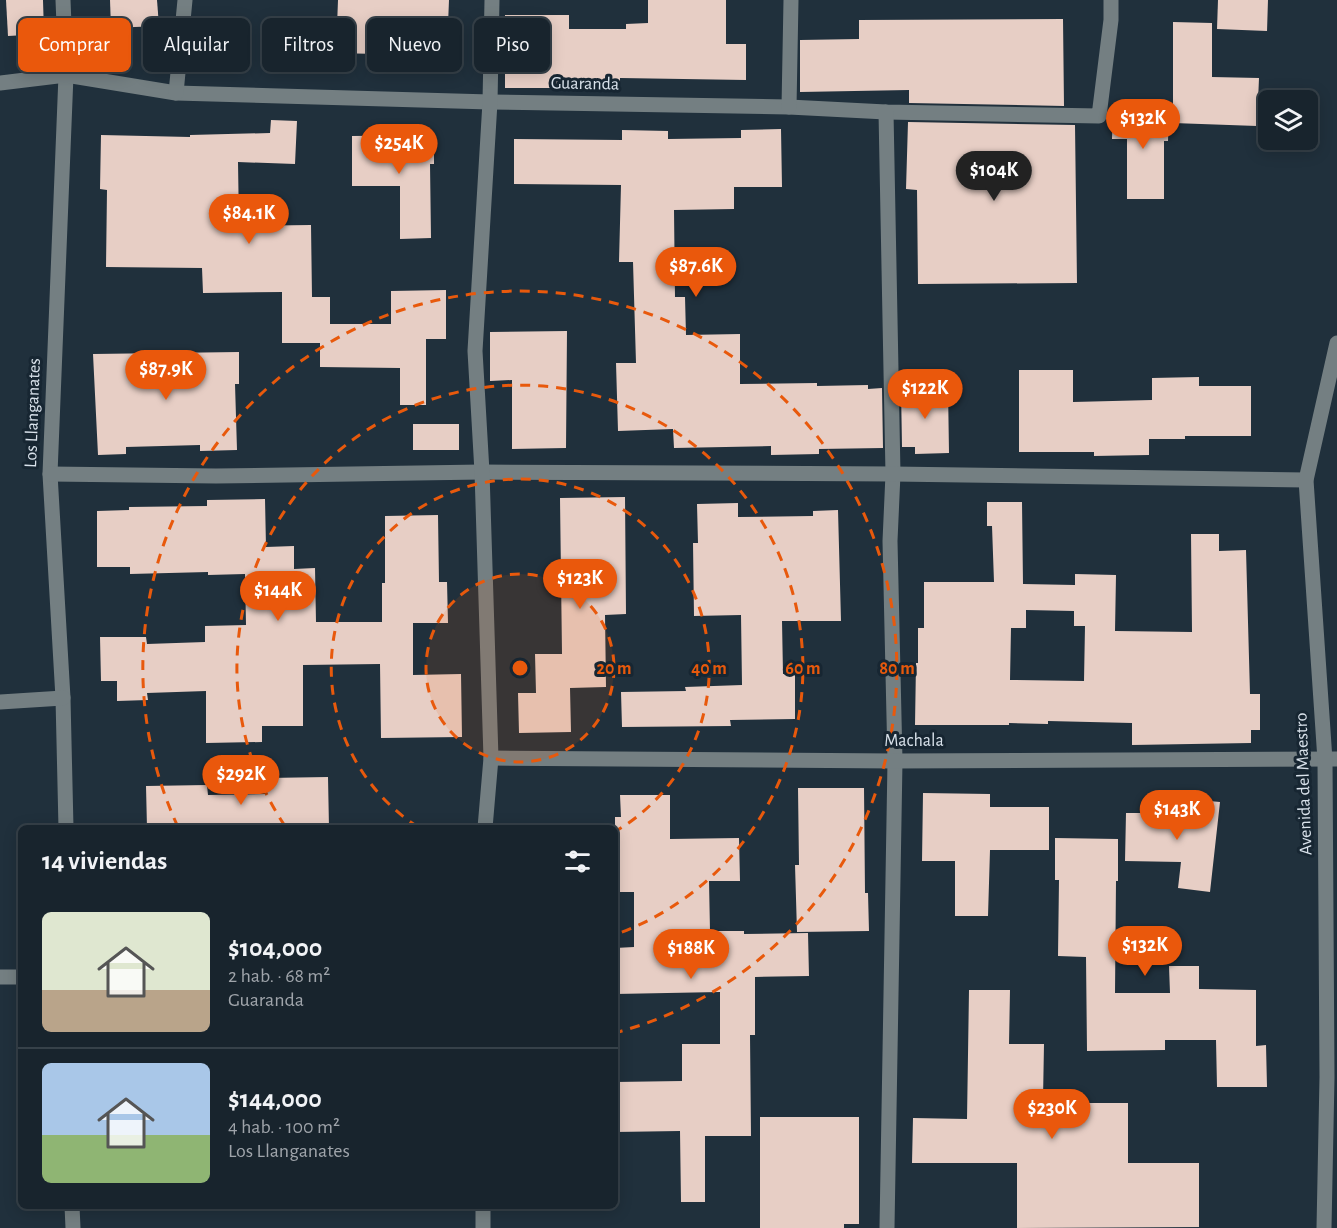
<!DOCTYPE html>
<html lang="es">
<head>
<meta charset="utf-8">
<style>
	body { margin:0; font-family:"Alegreya Sans",sans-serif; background:#253039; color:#f1f3f6; height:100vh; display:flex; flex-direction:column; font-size:22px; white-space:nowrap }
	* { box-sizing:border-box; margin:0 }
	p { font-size:20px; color:#9fa4aa }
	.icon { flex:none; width:33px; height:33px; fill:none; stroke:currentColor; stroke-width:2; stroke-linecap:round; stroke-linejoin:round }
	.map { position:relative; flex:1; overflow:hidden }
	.details { position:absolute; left:18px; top:825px; width:600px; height:384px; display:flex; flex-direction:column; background:#18242d; border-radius:9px; box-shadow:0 3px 15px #0003,0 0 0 2px #364149 }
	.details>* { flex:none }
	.guide { position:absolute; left:18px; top:18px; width:600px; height:54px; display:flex; gap:12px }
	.controls { position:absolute; left:1258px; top:90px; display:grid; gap:12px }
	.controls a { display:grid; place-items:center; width:60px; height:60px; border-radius:9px; background:#18242d; box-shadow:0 3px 15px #0003,0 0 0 2px #364149; font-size:30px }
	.price { position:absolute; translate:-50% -51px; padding:0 14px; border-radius:21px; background:#ea580c; color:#fff; font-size:20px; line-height:39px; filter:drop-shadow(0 2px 3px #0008) }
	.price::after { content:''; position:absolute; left:50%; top:36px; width:18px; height:14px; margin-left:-9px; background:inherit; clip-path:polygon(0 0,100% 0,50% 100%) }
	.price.active { background:#222; color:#fff }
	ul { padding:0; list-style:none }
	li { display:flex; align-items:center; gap:18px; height:150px; padding:0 24px }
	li+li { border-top:2px solid #364149 }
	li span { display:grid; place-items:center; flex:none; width:168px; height:120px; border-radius:9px; color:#555 }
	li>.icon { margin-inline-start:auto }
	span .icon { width:72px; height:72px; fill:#fffc; stroke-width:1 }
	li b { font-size:26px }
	h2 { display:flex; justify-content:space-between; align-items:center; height:72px; padding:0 24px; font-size:26px }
	.pill { padding:0 21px; border-radius:9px; background:#18242d; box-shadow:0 3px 15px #0003,0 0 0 2px #364149; font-size:21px; line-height:54px }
	.pill.active { background:#ea580c; color:#fff }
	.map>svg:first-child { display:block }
	.building { fill:#e7cec5; fill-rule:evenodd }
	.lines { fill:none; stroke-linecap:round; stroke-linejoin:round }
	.minor { stroke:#747f82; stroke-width:15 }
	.ring { fill:none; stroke:#e8590c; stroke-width:3; stroke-dasharray:10 8 }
	.labels { text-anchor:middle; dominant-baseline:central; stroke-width:6; stroke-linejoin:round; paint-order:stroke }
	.street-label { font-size:18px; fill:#d9e2eb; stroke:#172632 }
	.centre { fill:#e8590c; stroke:#172632; stroke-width:3 }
	.ring-label { font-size:18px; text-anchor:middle; font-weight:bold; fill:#e8590c; stroke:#172632; stroke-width:6; stroke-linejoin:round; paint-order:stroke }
</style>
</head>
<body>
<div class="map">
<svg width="1337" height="1228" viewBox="0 0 1337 1228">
	<rect width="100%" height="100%" fill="#20303c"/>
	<!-- building -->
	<g class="building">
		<path d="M 6,0 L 43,0 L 44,34 L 8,36 Z"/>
		<path d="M 110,0 L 157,0 L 159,26 L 111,28 Z"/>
		<path d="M 338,0 L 449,0 L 448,25 L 379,23 L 377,54 L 336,53 Z"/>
		<path d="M 648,0 L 726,0 L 726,44 L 746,44 L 746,80 L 620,78 L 620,88 L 505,88 L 505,15 L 569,15 L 569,29 L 626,29 L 626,24 L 648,23 Z"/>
		<path d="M 1218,0 L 1268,0 L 1267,31 L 1217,29 Z"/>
		<path d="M 1063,19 L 1064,106 L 909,103 L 909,90 L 800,92 L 800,40 L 859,39 L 859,20 Z"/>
		<path d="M 1173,22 L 1212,23 L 1212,77 L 1259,78 L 1257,126 L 1173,123 Z"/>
		<path d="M 1113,109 L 1169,111 L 1168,141 L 1164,141 L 1164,199 L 1127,199 L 1127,139 L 1112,139 Z"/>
		<path d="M 271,120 L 297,121 L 295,164 L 238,162 L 239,226 L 311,225 L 312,297 L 330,297 L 330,324 L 391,324 L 391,291 L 446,290 L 446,339 L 426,339 L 426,405 L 400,405 L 400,368 L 320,367 L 320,343 L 282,343 L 282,292 L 203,293 L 202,268 L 106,267 L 107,190 L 100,189 L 101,135 L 190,137 L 190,135 L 270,133 Z"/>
		<path d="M 908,122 L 1075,125 L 1077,283 L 918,284 L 917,190 L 906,189 Z"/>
		<path d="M 781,129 L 782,187 L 734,187 L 734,209 L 674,210 L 675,297 L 685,297 L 686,335 L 740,334 L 740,384 L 817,383 L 817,386 L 868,385 L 868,389 L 882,388 L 883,448 L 819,449 L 819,454 L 771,455 L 771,446 L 674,448 L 673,429 L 618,431 L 616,363 L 636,363 L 633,262 L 619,262 L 621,185 L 514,184 L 514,139 L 622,140 L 622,130 L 668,131 L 668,139 L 741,138 L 741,130 Z"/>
		<path d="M 434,135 L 434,164 L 430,164 L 431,238 L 400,239 L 400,186 L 352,186 L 352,136 Z"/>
		<path d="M 567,331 L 566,448 L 512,449 L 512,380 L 490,381 L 490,332 Z"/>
		<path d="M 239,352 L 239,384 L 235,384 L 237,450 L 200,451 L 200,445 L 126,447 L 126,454 L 98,455 L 93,354 Z"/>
		<path d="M 1019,370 L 1073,370 L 1073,402 L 1152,400 L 1152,378 L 1199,377 L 1199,386 L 1251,386 L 1251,436 L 1185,436 L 1185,439 L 1149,439 L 1149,455 L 1094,456 L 1094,452 L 1019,452 Z"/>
		<path d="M 901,388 L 948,388 L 949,453 L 915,454 L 915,447 L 902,447 Z"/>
		<rect x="413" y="424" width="46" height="26"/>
		<path d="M 625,497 L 626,614 L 605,615 L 606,687 L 570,688 L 571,732 L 519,733 L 518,693 L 536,693 L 535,654 L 562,654 L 560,498 Z"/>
		<path d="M 265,499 L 266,547 L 294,546 L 294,569 L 315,568 L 316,622 L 382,622 L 382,583 L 385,583 L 385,516 L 438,515 L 439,582 L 447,582 L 448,623 L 413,623 L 413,675 L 461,674 L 462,737 L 381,738 L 380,664 L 303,665 L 303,726 L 262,726 L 262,742 L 206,743 L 206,691 L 147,693 L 148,700 L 117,701 L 117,681 L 101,681 L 100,637 L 146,637 L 147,644 L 205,642 L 205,626 L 246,625 L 245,574 L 208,575 L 208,572 L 130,574 L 130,567 L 97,567 L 97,511 L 129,510 L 129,507 L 207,506 L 207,500 Z"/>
		<path d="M 987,502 L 1022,502 L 1023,584 L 1075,585 L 1075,574 L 1116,575 L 1115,631 L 1192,632 L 1191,534 L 1219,534 L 1219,551 L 1246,550 L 1250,694 L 1260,694 L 1260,730 L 1251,730 L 1251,743 L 1132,745 L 1132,723 L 1048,721 L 1048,724 L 1009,723 L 1009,725 L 915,725 L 916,663 L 918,663 L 918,628 L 924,628 L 924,582 L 994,582 L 992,526 L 987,526 ZM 1026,610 L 1074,611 L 1074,626 L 1085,626 L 1084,681 L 1010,680 L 1011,628 L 1026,628 Z"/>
		<path d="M 738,503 L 738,517 L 813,516 L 813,511 L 838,510 L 841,621 L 782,621 L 783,674 L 795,674 L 795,719 L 730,720 L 731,726 L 622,727 L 621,692 L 686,691 L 685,687 L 742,685 L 741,615 L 694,616 L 693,543 L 698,543 L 697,504 Z"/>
		<path d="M 328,777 L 329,828 L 147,828 L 146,786 L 207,785 L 208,795 L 267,794 L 267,778 Z"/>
		<path d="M 798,788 L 864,788 L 865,893 L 868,893 L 869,931 L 797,932 L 795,865 L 799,865 Z"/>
		<path d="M 923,793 L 990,794 L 990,807 L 1049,807 L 1049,850 L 990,850 L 988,916 L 955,916 L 955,861 L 922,861 Z"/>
		<path d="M 620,795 L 670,795 L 670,839 L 739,838 L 740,881 L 709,881 L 710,931 L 744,931 L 744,934 L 808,933 L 809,976 L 755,977 L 755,1035 L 750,1035 L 751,1136 L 705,1136 L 705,1202 L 681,1202 L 680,1131 L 615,1132 L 615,1082 L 682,1081 L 682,1044 L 720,1044 L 720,992 L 615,994 L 615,948 L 634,947 L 634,892 L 615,892 L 615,817 L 621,817 Z"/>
		<path d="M 1188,799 L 1220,802 L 1210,892 L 1178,888 L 1181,862 L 1125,861 L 1126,813 L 1186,813 Z"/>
		<path d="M 1055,838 L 1118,839 L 1118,881 L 1116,881 L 1115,993 L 1170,993 L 1169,966 L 1199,966 L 1199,989 L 1256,990 L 1256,1046 L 1266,1045 L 1267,1087 L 1217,1087 L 1216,1040 L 1165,1040 L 1165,1050 L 1087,1051 L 1086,957 L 1058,956 L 1059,880 L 1055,880 Z"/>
		<path d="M 969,990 L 1010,990 L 1009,1044 L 1044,1044 L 1043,1099 L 1086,1099 L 1086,1103 L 1128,1103 L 1128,1163 L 1199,1163 L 1199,1227 L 1017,1228 L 1017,1163 L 912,1163 L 913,1118 L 967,1119 Z"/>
		<path d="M 760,1117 L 859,1117 L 859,1224 L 844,1224 L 844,1228 L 760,1228 Z"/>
	</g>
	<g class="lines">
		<!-- minor -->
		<g class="minor">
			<path d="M 63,0 L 66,75 L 50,474 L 63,698 L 66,828"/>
			<path d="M 0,83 L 66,75 L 176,93 L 490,102 L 789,107 L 886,112 L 1099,116 L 1111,20 L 1111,0"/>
			<path d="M 176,93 L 185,0"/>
			<path d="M 789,107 L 791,0"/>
			<path d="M 886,112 L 893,474 L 890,541 L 895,761 L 887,1228"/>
			<path d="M 50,474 L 216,476 L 482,472 L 893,474 L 1306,480"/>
			<path d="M 0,702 L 63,698"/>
			<path d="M 491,758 L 895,761 L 1337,759"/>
			<path d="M 485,828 L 491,758 L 482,472 L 475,351 L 490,102 L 492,0"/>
			<path d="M 0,977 L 21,977"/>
			<path d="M 72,1206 L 73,1228"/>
			<path d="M 483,1228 L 483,1206"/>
			<path d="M 1324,1228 L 1327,1077 L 1325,760 L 1306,480 L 1337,343"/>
		</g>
	</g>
	<!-- distance rings -->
	<circle cx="520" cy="668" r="94" fill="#e8590c" fill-opacity=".12"/>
	<g class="ring">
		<circle cx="520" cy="668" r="94"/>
		<path d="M418 827A189 189 0 1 1 616 831"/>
		<path d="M285 826A283 283 0 1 1 617 934"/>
		<path d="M178 827A377 377 0 1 1 618 1032"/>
	</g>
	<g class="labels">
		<!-- street labels -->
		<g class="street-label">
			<text transform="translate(585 84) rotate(1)">Guaranda</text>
			<text transform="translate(33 413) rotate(-88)">Los Llanganates</text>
			<text x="914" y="741">Machala</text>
			<text transform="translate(1304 784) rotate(-92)">Avenida del Maestro</text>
		</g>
	</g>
	<circle cx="520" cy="668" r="9" class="centre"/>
	<g class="ring-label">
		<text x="614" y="674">20 m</text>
		<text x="709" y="674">40 m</text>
		<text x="803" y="674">60 m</text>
		<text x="897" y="674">80 m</text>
	</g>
</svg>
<div class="controls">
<a><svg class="icon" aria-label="layers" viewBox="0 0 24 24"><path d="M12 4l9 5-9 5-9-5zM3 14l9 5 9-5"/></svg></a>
</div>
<b class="price" style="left:1143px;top:150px">$132K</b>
<b class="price" style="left:399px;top:175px">$254K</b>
<b class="price active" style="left:994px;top:202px">$104K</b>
<b class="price" style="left:249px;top:245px">$84.1K</b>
<b class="price" style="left:696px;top:298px">$87.6K</b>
<b class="price" style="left:166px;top:401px">$87.9K</b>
<b class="price" style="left:925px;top:420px">$122K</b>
<b class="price" style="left:580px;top:610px">$123K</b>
<b class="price" style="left:278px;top:622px">$144K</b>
<b class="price" style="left:241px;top:806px">$292K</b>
<b class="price" style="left:1177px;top:841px">$143K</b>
<b class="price" style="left:1145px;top:977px">$132K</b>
<b class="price" style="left:691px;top:980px">$188K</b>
<b class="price" style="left:1052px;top:1140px">$230K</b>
<div class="guide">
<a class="pill active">Comprar</a>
<a class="pill">Alquilar</a>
<a class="pill">Filtros</a>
<a class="pill">Nuevo</a>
<a class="pill">Piso</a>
</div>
<section class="details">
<h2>14 viviendas<svg class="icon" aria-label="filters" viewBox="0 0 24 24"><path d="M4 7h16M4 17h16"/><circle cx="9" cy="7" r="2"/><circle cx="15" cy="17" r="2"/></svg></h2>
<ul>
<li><span style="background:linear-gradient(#dfe7d0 65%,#b9a48a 0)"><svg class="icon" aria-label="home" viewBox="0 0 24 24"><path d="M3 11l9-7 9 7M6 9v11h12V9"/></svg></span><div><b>$104,000</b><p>2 hab. · 68 m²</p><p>Guaranda</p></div></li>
<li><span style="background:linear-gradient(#a9c7e8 60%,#8fb573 0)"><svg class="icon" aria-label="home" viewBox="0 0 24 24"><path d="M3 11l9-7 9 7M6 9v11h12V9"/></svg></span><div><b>$144,000</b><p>4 hab. · 100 m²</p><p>Los Llanganates</p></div></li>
</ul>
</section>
</div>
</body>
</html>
